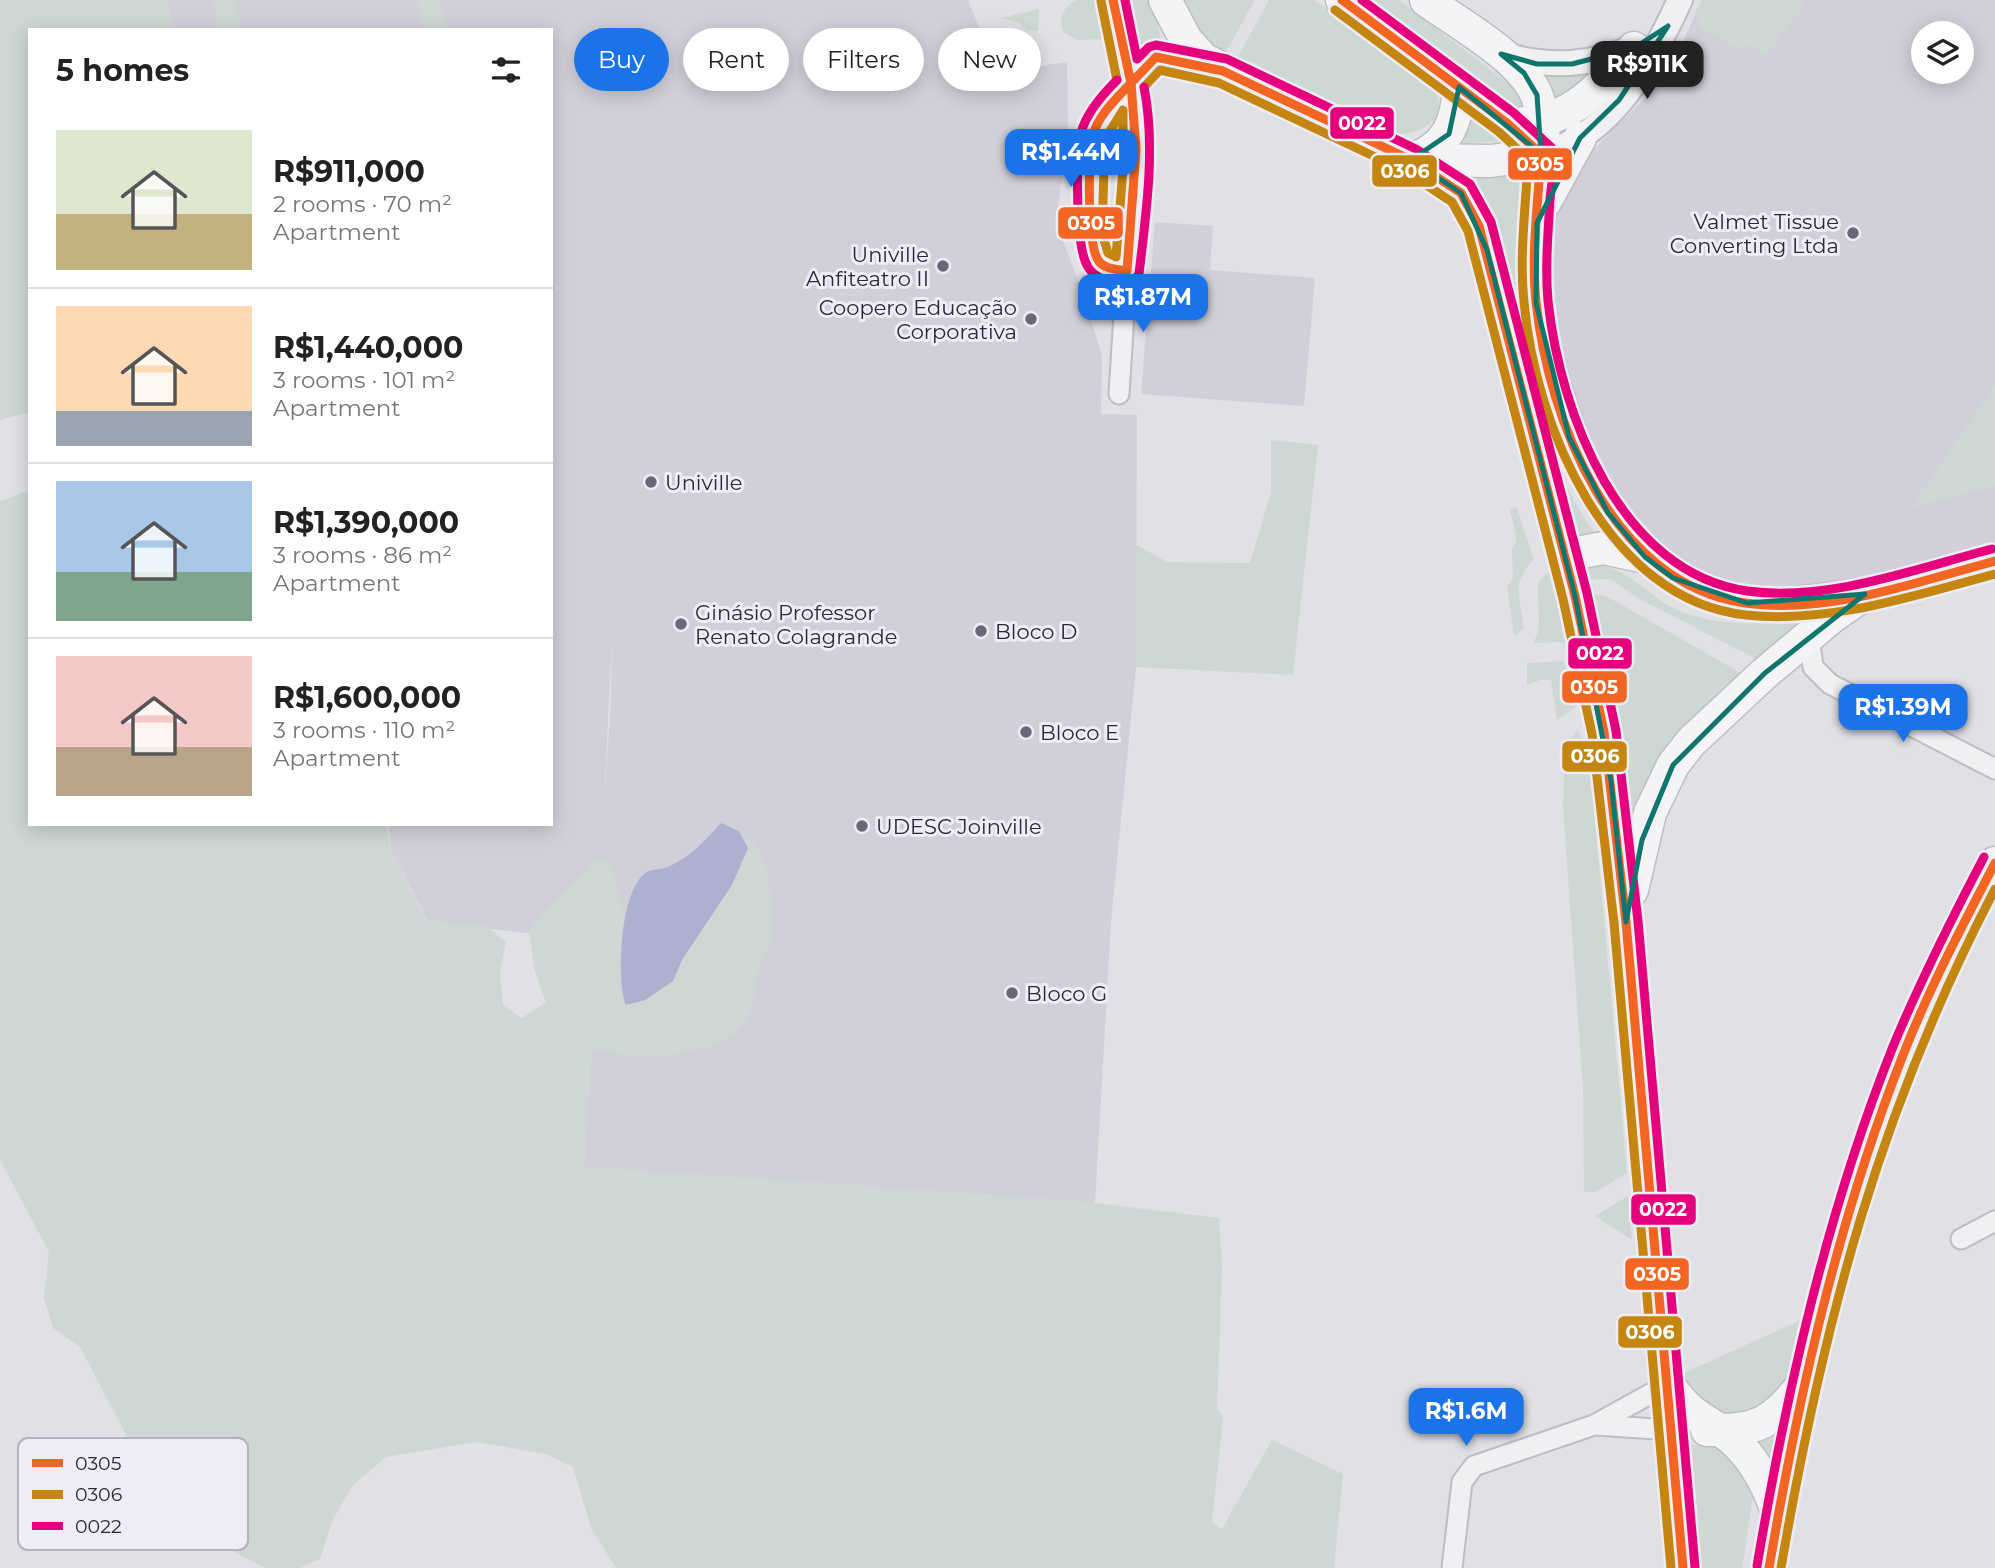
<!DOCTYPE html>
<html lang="en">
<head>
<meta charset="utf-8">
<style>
	body { margin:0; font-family:Montserrat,sans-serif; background:#f2f2f2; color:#222; height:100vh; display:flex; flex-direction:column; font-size:26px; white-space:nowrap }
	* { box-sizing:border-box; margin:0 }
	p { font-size:23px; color:#767676 }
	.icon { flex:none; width:38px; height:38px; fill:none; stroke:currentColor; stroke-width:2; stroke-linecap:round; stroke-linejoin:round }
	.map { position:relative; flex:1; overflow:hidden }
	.sheet { position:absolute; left:28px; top:28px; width:525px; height:798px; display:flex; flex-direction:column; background:#fff; border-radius:0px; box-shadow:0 4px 18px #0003 }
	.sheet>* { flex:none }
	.top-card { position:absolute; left:574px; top:28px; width:665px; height:63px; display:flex; gap:14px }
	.buttons { position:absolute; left:1911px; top:21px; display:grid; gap:14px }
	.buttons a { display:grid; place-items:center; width:63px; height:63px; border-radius:50%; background:#fff; box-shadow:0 4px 18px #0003; font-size:35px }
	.price { position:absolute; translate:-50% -60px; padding:0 16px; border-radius:14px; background:#1a73e8; color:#fff; font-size:23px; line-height:46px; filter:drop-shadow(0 2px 4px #0008) }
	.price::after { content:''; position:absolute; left:50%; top:42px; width:21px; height:16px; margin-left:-10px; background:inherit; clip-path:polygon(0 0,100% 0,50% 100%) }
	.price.active { background:#222; color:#fff }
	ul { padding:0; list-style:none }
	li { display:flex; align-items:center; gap:21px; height:175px; padding:0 28px }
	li+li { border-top:2px solid #e0e0e0 }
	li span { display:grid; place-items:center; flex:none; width:196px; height:140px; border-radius:0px; color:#555 }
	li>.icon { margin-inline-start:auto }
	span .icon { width:84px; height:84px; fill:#fffc; stroke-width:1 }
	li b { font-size:30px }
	h2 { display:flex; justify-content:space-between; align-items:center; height:84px; padding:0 28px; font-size:30px }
	.tag { padding:0 24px; border-radius:32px; background:#fff; box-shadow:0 4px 18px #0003; font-size:24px; line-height:63px }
	.tag.active { background:#1a73e8; color:#fff }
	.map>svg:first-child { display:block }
	.built { fill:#d1d0da; fill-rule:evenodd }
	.green { fill:#ced8d2 }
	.water { fill:#aeb0d0 }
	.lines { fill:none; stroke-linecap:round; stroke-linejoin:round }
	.minor-casing { stroke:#bdbdc2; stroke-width:23 }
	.tertiary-casing { stroke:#bdbdc2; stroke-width:28 }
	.primary-casing { stroke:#bdbdc3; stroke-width:35 }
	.minor { stroke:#f0f0f2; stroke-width:19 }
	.tertiary { stroke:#f0f0f2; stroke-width:24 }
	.primary { stroke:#f4f4f6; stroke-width:32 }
	.bus-1-casing { stroke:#eeedf5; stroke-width:14 }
	.bus-2-casing { stroke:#eeedf5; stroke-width:14 }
	.bus-3-casing { stroke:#eeedf5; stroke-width:14 }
	.bus-1 { stroke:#f26522; stroke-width:9 }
	.bus-2 { stroke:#c48610; stroke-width:9 }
	.bus-3 { stroke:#e5007d; stroke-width:9 }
	.marked { fill:none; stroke:#0f766e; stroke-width:5; stroke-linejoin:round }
	.poi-dot { fill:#696878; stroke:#eeedf5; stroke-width:2.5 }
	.labels { text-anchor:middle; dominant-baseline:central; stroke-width:6; stroke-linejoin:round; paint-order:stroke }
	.poi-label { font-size:21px; fill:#29283e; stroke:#eeedf5; text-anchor:start }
	.key { fill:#eeedf5; stroke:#b3b2be; stroke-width:2 }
	.key-label { font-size:19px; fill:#29283e }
	.line-badge { stroke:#eeedf5; stroke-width:2.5 }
	.badge-label { font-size:19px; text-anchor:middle; font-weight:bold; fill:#fff }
</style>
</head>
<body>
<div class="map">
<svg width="1995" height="1568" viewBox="0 0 1995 1568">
	<rect width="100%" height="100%" fill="#e0e0e5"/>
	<!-- built -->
	<g class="built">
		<path d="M 160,0 L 968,0 L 989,51 L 993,73 L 1067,62 L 1068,130 L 1056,223 L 1085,298 L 1102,356 L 1101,414 L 1137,415 L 1136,667 L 1111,922 L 1095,1203 L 584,1167 L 597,942 L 428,921 L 391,850 L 388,824 L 551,824 L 551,30 L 164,30 ZM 612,639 L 611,698 L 604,806 L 612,640 Z"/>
		<path d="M 1702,0 L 1995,0 L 1995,546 L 1812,595 L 1725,591 L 1634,540 L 1586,465 L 1555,348 L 1549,274 L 1551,224 L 1566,177 L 1667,76 ZM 1923,33 L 1962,33 L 1962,72 L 1923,72 Z"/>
		<path d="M 1155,222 L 1213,226 L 1210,270 L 1315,278 L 1304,406 L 1141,394 Z"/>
	</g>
	<!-- green -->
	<g class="green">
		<path d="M 0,0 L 168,0 L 172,30 L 30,30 L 30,412 L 0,420 Z"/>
		<path d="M 213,0 L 235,0 L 241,30 L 219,30 Z"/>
		<path d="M 417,0 L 439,0 L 446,30 L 424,30 Z"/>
		<path d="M 1076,0 L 1105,0 L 1108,39 L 1077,40 L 1063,32 C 1058,18 1063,7 1076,0 Z"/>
		<path d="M 1126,0 L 1152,0 L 1164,52 L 1132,44 L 1125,29 Z"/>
		<path d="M 1177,0 L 1255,0 L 1223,57 L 1209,48 Z"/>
		<path d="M 1269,0 L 1314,0 L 1434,86 C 1439,98 1443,110 1433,120 C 1424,130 1412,134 1399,134 C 1367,133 1269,78 1235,62 Z"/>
		<path d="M 1357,0 L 1399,0 L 1513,87 L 1521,95 L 1527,113 L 1521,120 Z"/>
		<path d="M 1702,0 L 1808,0 L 1766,56 L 1748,44 L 1741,50 L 1699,28 L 1696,10 Z"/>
		<path d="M 1039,9 L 1038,31 L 1027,30 L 1020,23 L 1001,18 Z"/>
		<path d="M 1615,61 L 1557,109 L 1534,68 Z"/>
		<path d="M 1472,115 L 1504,141 L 1463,143 Z"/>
		<path d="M 1527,168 C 1523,207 1516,247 1517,286 C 1518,320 1527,353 1536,386 C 1550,442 1563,497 1602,542 L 1575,547 L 1452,171 Z"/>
		<path d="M 1995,385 L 1995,486 L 1911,507 Z"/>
		<path d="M 1271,440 L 1318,445 L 1293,675 L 1136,667 L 1135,544 L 1167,562 L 1250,563 L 1271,492 Z"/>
		<path d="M 30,490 L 30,824 L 386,824 L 391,850 L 427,921 L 486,926 L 506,942 L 500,972 L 503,1005 L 522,1018 L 546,1002 L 535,972 L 529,932 C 547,903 575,888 594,860 L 609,862 C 617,880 623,907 624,927 C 624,954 614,980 626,1005 L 673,981 L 682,960 L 732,885 L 748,849 L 739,831 C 746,838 758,846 762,854 C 770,875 777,928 768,949 C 764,958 760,963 758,973 C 755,990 752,1016 740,1028 C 706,1061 633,1060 591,1049 L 584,1167 L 1095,1203 L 1219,1218 L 1222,1268 L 1217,1409 L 1223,1416 L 1212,1523 L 1222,1529 L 1272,1440 L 1343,1474 L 1334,1568 L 616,1568 L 591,1528 L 573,1467 L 546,1454 L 477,1442 L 386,1457 L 353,1485 L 333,1519 L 320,1559 L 300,1568 L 265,1568 L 227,1548 L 153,1486 L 80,1347 L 53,1328 L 44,1298 L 49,1252 L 0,1160 L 0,501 Z"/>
		<path d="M 1516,506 L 1534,559 C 1511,582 1520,598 1524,628 L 1514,637 L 1507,586 L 1513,578 L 1512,549 L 1517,540 L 1510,511 Z"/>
		<path d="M 1597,566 C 1623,564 1651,598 1675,609 C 1717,628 1764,624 1808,620 L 1763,662 L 1639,599 L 1611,579 L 1585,580 L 1581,569 Z"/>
		<path d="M 1559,572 L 1578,647 L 1559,642 L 1533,643 C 1545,624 1535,603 1539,581 L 1547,573 Z"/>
		<path d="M 1593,594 L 1608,597 L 1746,676 L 1634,828 L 1625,760 L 1590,596 Z"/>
		<path d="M 1564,661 L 1576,707 L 1557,720 L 1551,680 L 1540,680 L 1527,685 L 1527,663 Z"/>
		<path d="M 1578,729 L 1590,764 L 1627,1173 L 1596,1192 L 1584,1192 L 1583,1090 L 1563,807 L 1565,745 Z"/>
		<path d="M 1628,1196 L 1632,1240 L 1595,1216 Z"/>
		<path d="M 1801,1320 C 1796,1342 1794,1368 1782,1387 C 1768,1410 1732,1425 1707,1408 C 1696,1401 1687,1385 1682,1374 Z"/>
		<path d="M 1777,1436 L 1768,1467 L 1747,1447 Z"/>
		<path d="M 1679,1443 C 1729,1448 1727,1449 1754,1491 L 1742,1568 L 1692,1568 Z"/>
	</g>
	<!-- water -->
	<path class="water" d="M 721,823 L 739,831 L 748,848 L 732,885 L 682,960 L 673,981 L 645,1000 L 626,1005 C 616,979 620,888 647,872 C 652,869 662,869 668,867 C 690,857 705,841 721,823 Z"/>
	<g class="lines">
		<!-- minor casing -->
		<g class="minor-casing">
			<g id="minor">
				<path d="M 1113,0 C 1114,42 1133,81 1136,123 L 1119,394"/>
				<path d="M 1122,50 L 1209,68"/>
				<path d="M 1127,271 C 1102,267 1094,261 1090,235 L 1093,136 C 1102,108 1135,80 1156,57"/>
				<path d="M 1809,635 L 1813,667 L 1830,684 L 1995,769"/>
				<path d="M 1961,1239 L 1995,1221"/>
				<path d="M 1595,1425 L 1671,1430"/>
				<path d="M 1452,1568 L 1462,1482 L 1474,1466 L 1594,1425 L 1668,1384"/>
			</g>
		</g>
		<!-- tertiary casing -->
		<g class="tertiary-casing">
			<g id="tertiary">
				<path d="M 1504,55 C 1550,68 1590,66 1635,47"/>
				<path d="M 1566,145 C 1621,120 1656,52 1680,0"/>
			</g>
		</g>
		<!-- primary casing -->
		<g class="primary-casing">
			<g id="primary">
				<path d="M 1165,0 L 1186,40 L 1203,59 L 1441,178 L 1461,193 L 1479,226 L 1575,596 L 1604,732 L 1626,922 L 1683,1568"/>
				<path d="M 1342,0 L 1507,123 L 1541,154"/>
				<path d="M 1426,0 C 1459,24 1522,58 1537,96 C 1553,136 1535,224 1534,270 C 1534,310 1544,351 1556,390 C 1582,479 1625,572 1722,599 C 1768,611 1819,600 1865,594"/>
				<path d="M 1523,123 C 1574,120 1602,85 1634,48"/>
				<path d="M 1411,160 C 1447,148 1457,123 1459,87"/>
				<path d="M 1414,160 L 1491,161 L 1541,154"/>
				<path d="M 1545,202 L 1580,138"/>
				<path d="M 1565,555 L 1604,548 L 1645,557"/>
				<path d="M 1632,890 L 1650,813 L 1673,765 L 1691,742 L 1765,673 L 1833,616 L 1865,594 L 1995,561"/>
				<path d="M 1668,1384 C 1685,1409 1695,1415 1720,1430 C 1749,1448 1768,1483 1778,1515"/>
				<path d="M 1707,1430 C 1761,1431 1771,1423 1805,1382"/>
				<path d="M 1769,1568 C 1797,1394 1837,1218 1903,1055 C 1929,989 1962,926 1995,863"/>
			</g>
		</g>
		<!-- minor -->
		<use href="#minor" class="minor"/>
		<!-- tertiary -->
		<use href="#tertiary" class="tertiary"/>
		<!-- primary -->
		<use href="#primary" class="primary"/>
		<!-- bus-1 casing -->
		<g class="bus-1-casing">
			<g id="bus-1">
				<path d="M 1113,0 L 1131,83"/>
				<path d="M 1342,0 L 1507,123 L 1541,154 C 1538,203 1531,253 1536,302 C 1549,421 1612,584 1745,603 C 1828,615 1916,582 1995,561"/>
				<path d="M 1131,83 L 1136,150 L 1127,271 C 1117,269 1103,269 1098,260 C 1087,243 1088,157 1093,136 C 1097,116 1117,98 1131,83 Z"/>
				<path d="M 1131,83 L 1156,57 L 1223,71 L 1411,160 L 1461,193 L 1479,226 L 1575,596 L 1604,732 L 1626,922 L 1683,1568"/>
				<path d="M 1769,1568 C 1799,1393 1838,1220 1903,1055 C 1929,989 1962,926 1995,863"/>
			</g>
		</g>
		<!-- bus-2 casing -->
		<g class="bus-2-casing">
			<g id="bus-2">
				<path d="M 1101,1 L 1117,80"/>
				<path d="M 1335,10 L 1499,132 L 1528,159 C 1526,207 1519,254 1524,302 C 1535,424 1606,600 1746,615 C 1830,624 1915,595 1995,574"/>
				<path d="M 1144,87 L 1160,70 L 1219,83 L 1405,171 L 1452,202 L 1468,231 L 1563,599 L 1592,734 L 1614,923 L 1671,1568"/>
				<path d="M 1123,110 L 1123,169 L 1116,257 L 1108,253 L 1102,233 L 1105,139 Z"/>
				<path d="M 1781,1568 C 1823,1323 1879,1111 1995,889"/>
			</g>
		</g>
		<!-- bus-3 casing -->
		<g class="bus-3-casing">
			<g id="bus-3">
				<path d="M 1125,0 L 1137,59 L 1149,47 L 1156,45 L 1227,59 L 1416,149 L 1470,184 L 1491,222 L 1587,593 L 1616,731 L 1638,921 L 1695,1567"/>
				<path d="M 1362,0 L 1514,113 L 1552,148 C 1557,163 1551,184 1550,200 C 1548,234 1545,268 1548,301 C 1560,413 1620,573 1747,591 C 1828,602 1915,569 1992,549"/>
				<path d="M 1117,80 C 1103,94 1086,113 1081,133 C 1076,158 1075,247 1088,267 C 1095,279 1109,281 1121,282 C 1130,284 1134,282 1139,274 C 1146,214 1156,147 1144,87"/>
				<path d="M 1757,1566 C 1787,1390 1826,1215 1892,1049 C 1919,983 1951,920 1984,857"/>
			</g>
		</g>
		<!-- bus-1 -->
		<use href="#bus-1" class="bus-1"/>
		<!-- bus-2 -->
		<use href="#bus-2" class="bus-2"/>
		<!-- bus-3 -->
		<use href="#bus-3" class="bus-3"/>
	</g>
	<!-- marked area -->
	<path class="marked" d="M 1668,26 L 1619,100 L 1580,138 L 1537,223 L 1536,303 L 1569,437 L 1608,513 L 1645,557 L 1673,578 L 1747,603 L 1865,594 L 1765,673 L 1673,765 L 1642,840 L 1626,922 L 1611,781 L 1575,596 L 1487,250 L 1461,193 L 1411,160 L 1449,134 L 1459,87 L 1541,154 L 1537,95 L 1524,73 L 1501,54 L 1537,64 L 1572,64 L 1634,48 Z"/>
	<!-- markers -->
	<g class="poi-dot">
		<circle cx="1853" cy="233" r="7"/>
		<circle cx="943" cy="266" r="7"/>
		<circle cx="1031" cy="319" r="7"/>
		<circle cx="651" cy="482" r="7"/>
		<circle cx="681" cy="624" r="7"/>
		<circle cx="981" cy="631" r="7"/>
		<circle cx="1026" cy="732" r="7"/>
		<circle cx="862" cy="826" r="7"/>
		<circle cx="1012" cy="993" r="7"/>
	</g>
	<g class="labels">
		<!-- poi labels -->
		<g class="poi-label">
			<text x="1839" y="221" text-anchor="end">Valmet Tissue<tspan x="1839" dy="24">Converting Ltda</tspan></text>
			<text x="929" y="254" text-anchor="end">Univille<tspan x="929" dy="24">Anfiteatro II</tspan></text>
			<text x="1017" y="307" text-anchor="end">Coopero Educação<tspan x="1017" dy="24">Corporativa</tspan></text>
			<text x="665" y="482">Univille</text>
			<text x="695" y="612">Ginásio Professor<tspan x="695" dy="24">Renato Colagrande</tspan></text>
			<text x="995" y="631">Bloco D</text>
			<text x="1040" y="732">Bloco E</text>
			<text x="876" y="826">UDESC Joinville</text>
			<text x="1026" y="993">Bloco G</text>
		</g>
	</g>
	<!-- legend -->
	<rect x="18" y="1438" width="230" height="112" rx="10" class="key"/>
	<rect x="32" y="1459" width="31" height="8" fill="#f26522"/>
	<rect x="32" y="1490" width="31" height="9" fill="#c48610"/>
	<rect x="32" y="1522" width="31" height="8" fill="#e5007d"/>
	<g class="key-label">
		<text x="75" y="1470">0305</text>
		<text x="75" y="1501">0306</text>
		<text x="75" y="1533">0022</text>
	</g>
	<g class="line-badge">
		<rect x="1329" y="106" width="66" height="34" rx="7" fill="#e5007d"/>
		<rect x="1507" y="147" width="66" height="34" rx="7" fill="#f26522"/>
		<rect x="1371" y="154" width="67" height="34" rx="7" fill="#c48610"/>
		<rect x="1057" y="206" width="67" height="34" rx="7" fill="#f26522"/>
		<rect x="1567" y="637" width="66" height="33" rx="7" fill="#e5007d"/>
		<rect x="1561" y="670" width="67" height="34" rx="7" fill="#f26522"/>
		<rect x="1561" y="740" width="67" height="33" rx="7" fill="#c48610"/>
		<rect x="1630" y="1193" width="67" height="33" rx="7" fill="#e5007d"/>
		<rect x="1624" y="1257" width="66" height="34" rx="7" fill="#f26522"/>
		<rect x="1617" y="1315" width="66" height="34" rx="7" fill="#c48610"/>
	</g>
	<g class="badge-label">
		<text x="1362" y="130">0022</text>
		<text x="1540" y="171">0305</text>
		<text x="1405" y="178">0306</text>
		<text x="1091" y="230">0305</text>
		<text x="1600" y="660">0022</text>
		<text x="1594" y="694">0305</text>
		<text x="1595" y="763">0306</text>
		<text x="1663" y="1216">0022</text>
		<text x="1657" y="1281">0305</text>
		<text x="1650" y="1339">0306</text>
	</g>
</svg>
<div class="buttons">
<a><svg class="icon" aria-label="layers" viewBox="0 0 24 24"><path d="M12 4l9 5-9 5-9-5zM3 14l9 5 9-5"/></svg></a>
</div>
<b class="price active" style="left:1647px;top:101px">R$911K</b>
<b class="price" style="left:1071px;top:189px">R$1.44M</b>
<b class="price" style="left:1143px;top:334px">R$1.87M</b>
<b class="price" style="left:1903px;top:744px">R$1.39M</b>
<b class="price" style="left:1466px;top:1448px">R$1.6M</b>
<div class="top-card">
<a class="tag active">Buy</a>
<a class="tag">Rent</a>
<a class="tag">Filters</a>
<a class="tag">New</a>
</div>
<section class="sheet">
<h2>5 homes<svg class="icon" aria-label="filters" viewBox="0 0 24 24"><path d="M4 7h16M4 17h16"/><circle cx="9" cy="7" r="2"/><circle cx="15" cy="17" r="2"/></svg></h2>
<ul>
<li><span style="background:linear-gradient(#dfe7d0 60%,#c2b280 0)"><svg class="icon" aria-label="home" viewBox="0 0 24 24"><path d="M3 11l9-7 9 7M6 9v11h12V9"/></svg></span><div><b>R$911,000</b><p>2 rooms · 70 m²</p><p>Apartment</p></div></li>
<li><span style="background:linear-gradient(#ffd9b3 75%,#9aa5b1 0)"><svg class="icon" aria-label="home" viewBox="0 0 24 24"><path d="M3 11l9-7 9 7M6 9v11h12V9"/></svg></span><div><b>R$1,440,000</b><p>3 rooms · 101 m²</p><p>Apartment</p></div></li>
<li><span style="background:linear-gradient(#a9c7e8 65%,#7fa58c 0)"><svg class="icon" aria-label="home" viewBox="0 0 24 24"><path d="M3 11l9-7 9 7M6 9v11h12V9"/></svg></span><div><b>R$1,390,000</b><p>3 rooms · 86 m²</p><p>Apartment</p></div></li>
<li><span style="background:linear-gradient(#f6c9c9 65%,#b9a48a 0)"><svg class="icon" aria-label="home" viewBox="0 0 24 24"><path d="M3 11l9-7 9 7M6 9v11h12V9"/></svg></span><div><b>R$1,600,000</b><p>3 rooms · 110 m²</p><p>Apartment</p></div></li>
</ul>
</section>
</div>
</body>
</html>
